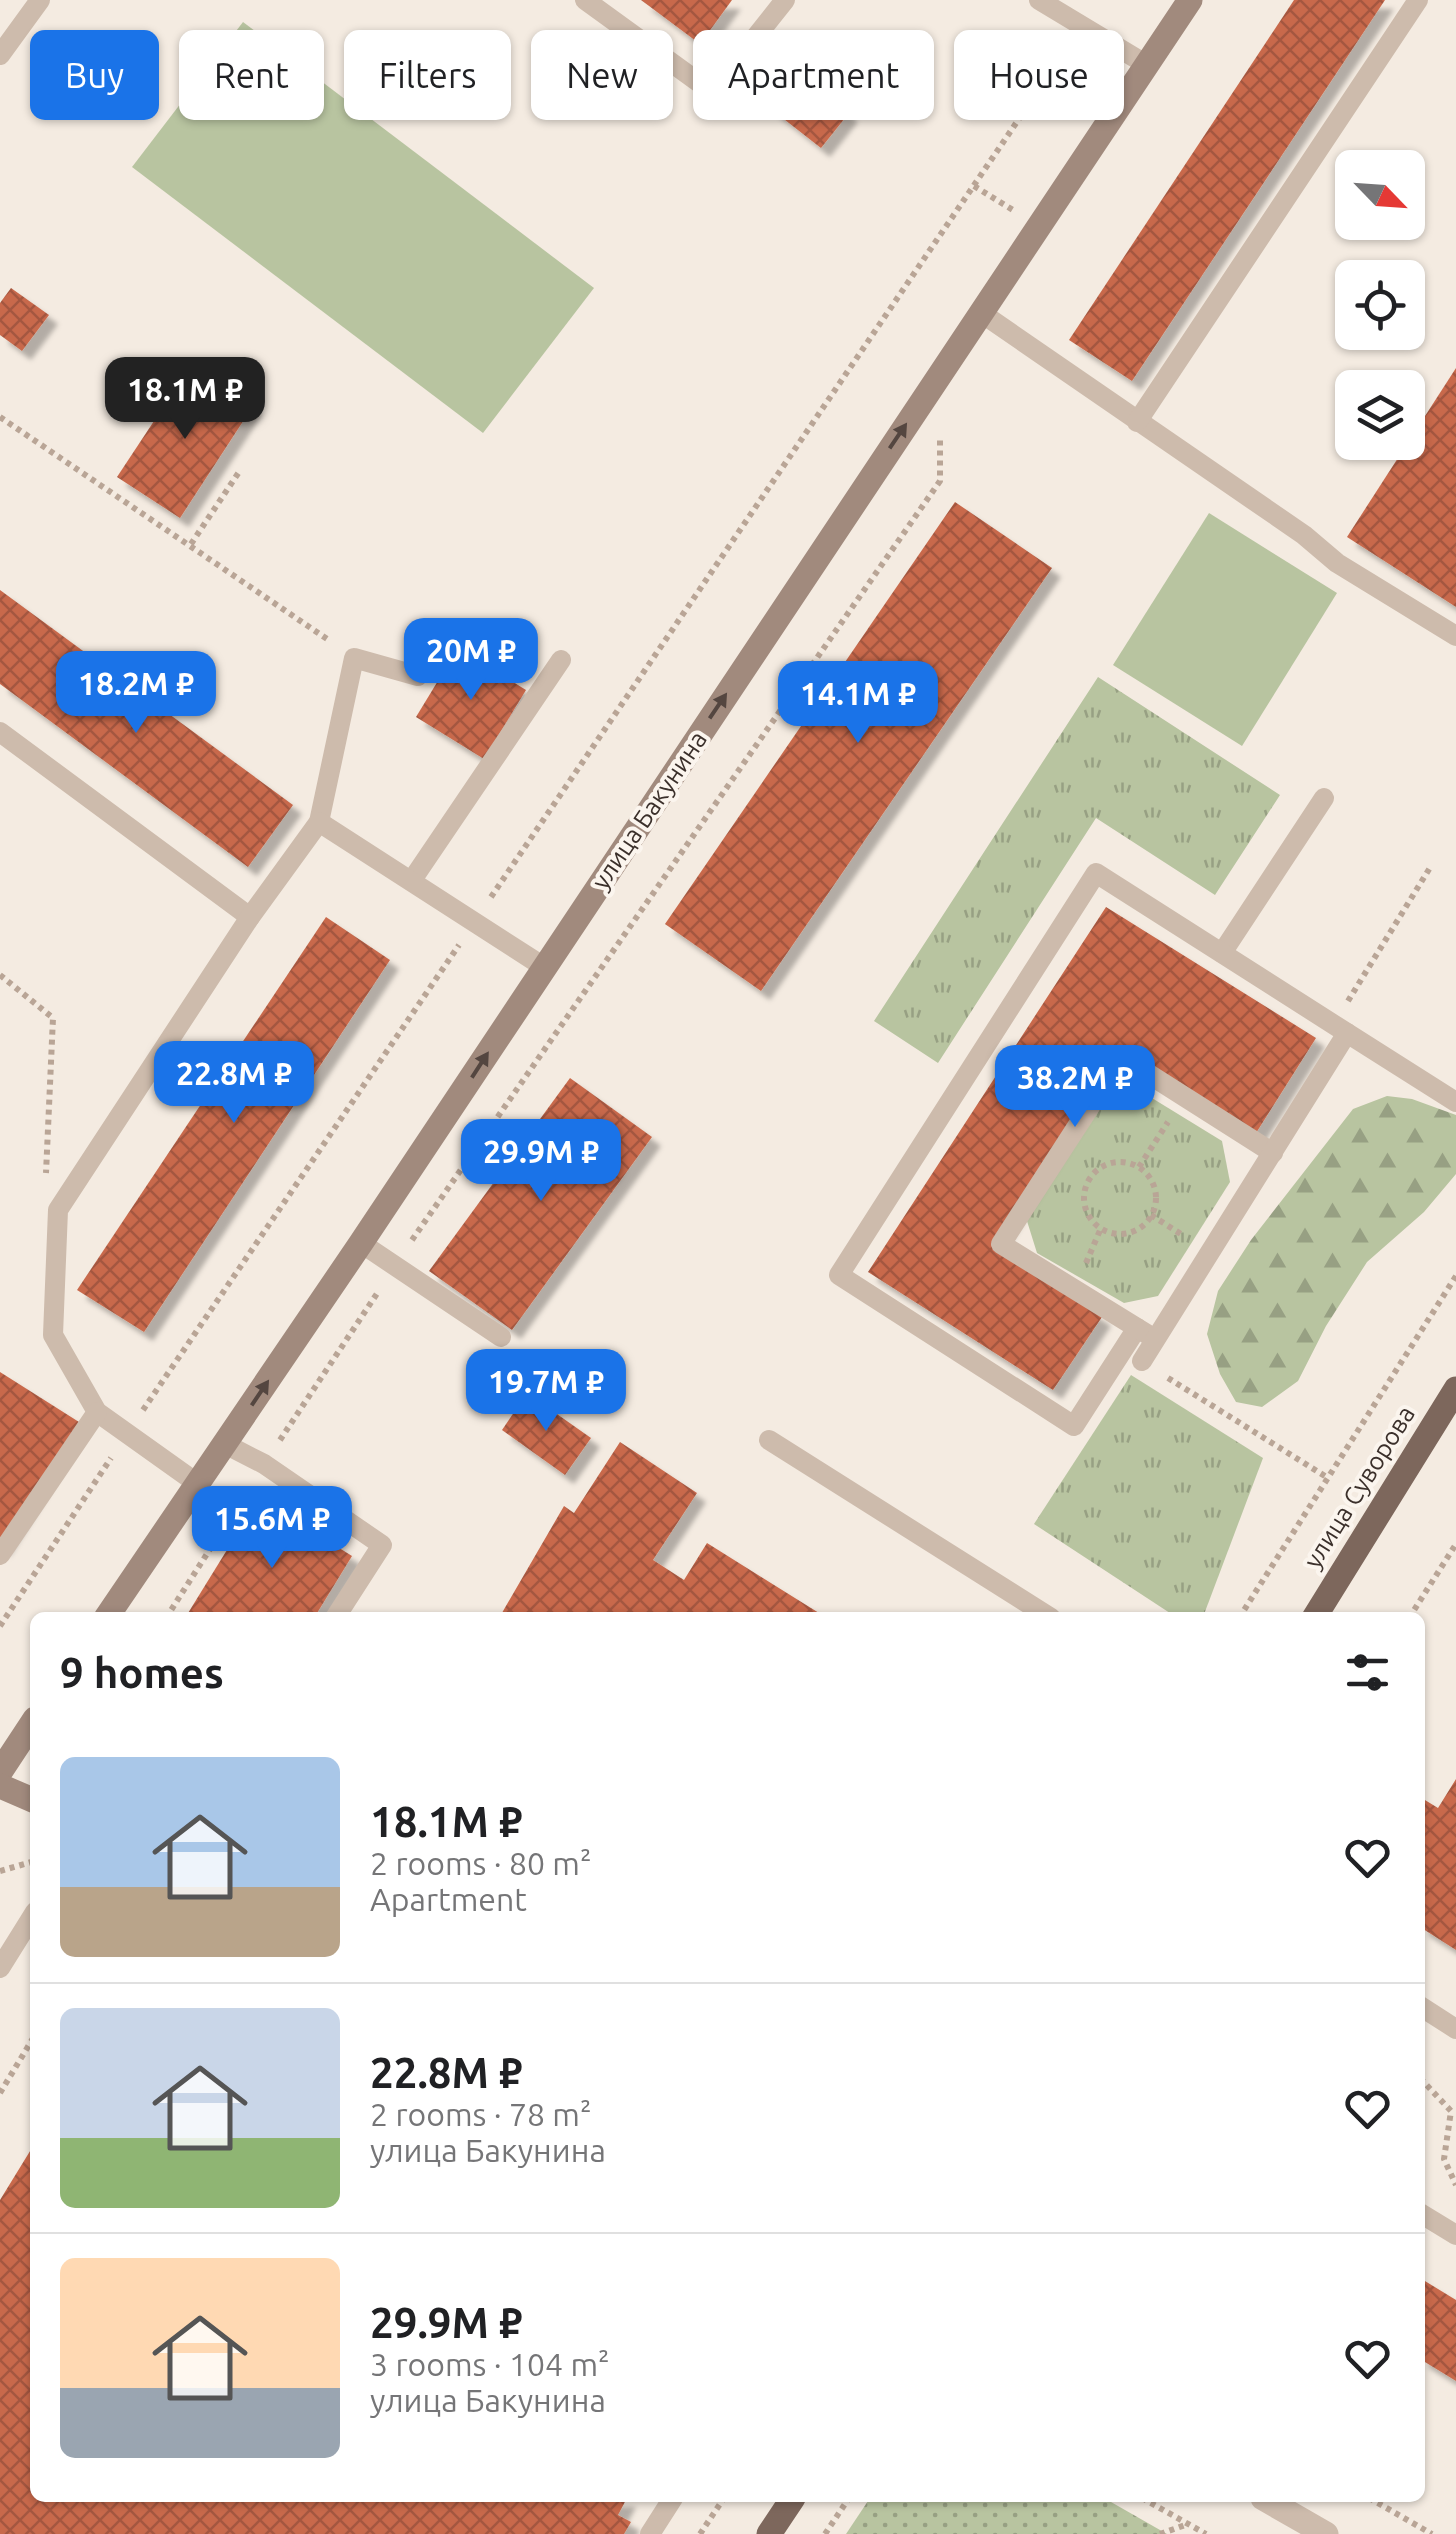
<!DOCTYPE html>
<html lang="en">
<head>
<meta charset="utf-8">
<style>
	body { margin:0; font-family:Ubuntu,sans-serif; background:#f2f2f2; color:#202124; height:100vh; display:flex; flex-direction:column; font-size:38px; white-space:nowrap }
	* { box-sizing:border-box; margin:0 }
	p { font-size:32px; color:#757577 }
	.icon { flex:none; width:55px; height:55px; fill:none; stroke:currentColor; stroke-width:2; stroke-linecap:round; stroke-linejoin:round }
	.map { position:relative; flex:1; overflow:hidden }
	.sheet { position:absolute; left:30px; top:1612px; width:1395px; height:890px; display:flex; flex-direction:column; background:#fff; border-radius:15px; box-shadow:0 2px 8px #0004 }
	.sheet>* { flex:none }
	.top-card { position:absolute; left:30px; top:30px; width:1398px; height:90px; display:flex; gap:20px }
	.needle { width:65px; rotate:115deg }
	.fabs { position:absolute; left:1335px; top:150px; display:grid; gap:20px }
	.fabs a { display:grid; place-items:center; width:90px; height:90px; border-radius:15px; background:#fff; box-shadow:0 2px 8px #0004; font-size:50px }
	.price { position:absolute; translate:-50% -85px; padding:0 22px; border-radius:20px; background:#1a73e8; color:#fff; font-size:32px; line-height:65px; filter:drop-shadow(0 2px 5px #0008) }
	.price::after { content:''; position:absolute; left:50%; top:60px; width:30px; height:22px; margin-left:-15px; background:inherit; clip-path:polygon(0 0,100% 0,50% 100%) }
	.price.current { background:#222; color:#fff }
	ul { padding:0; list-style:none }
	li { display:flex; align-items:center; gap:30px; height:250px; padding:0 30px }
	li+li { border-top:2px solid #e0e0e0 }
	li span { display:grid; place-items:center; flex:none; width:280px; height:200px; border-radius:15px; color:#555 }
	li>.icon { margin-inline-start:auto }
	span .icon { width:120px; height:120px; fill:#fffc; stroke-width:1 }
	li b { font-size:42px }
	h2 { display:flex; justify-content:space-between; align-items:center; height:120px; padding:0 30px; font-size:42px }
	.tag { padding:0 35px; border-radius:15px; background:#fff; box-shadow:0 2px 8px #0004; font-size:35px; line-height:90px }
	.tag.current { background:#1a73e8; color:#fff }
	.map>svg:first-child { display:block }
	.grass { fill:url(#grass-tufts) }
	.forest { fill:url(#forest-firs) }
	.park { fill:url(#park-dots) }
	.pitch { fill:#b8c4a0 }
	.building { fill:url(#building-cross-hatch); filter:url(#shadow) }
	.lines { fill:none; stroke-linecap:round; stroke-linejoin:round }
	.path { stroke:#b9a596; stroke-width:6; stroke-dasharray:5 5; stroke-linecap:butt }
	.lane { stroke:#cdbbac; stroke-width:20 }
	.street { stroke:#cdbbac; stroke-width:25 }
	.secondary { stroke:#a18a7d; stroke-width:25 }
	.primary { stroke:#7d675c; stroke-width:25 }
	.oneway { fill:#544640 }
	.labels { text-anchor:middle; dominant-baseline:central; stroke-width:8; stroke-linejoin:round; paint-order:stroke }
	.street-label { font-size:25px; fill:#3b302b; stroke:#fbf5ee }
</style>
</head>
<body>
<div class="map">
<svg width="1456" height="2534" viewBox="0 0 1456 2534">
	<defs>
		<pattern id="grass-tufts" width="24" height="20" patternUnits="userSpaceOnUse" patternTransform="scale(2.5)"><rect width="24" height="20" fill="#b8c4a0"/><path d="M3 7l-1-3M5 7V3M7 7l1-3M15 17l-1-3M17 17v-4M19 17l1-3" fill="none" stroke="#97a083"/></pattern>
		<pattern id="forest-firs" width="22" height="20" patternUnits="userSpaceOnUse" patternTransform="scale(2.5)"><rect width="22" height="20" fill="#b8c4a0"/><path d="M5 1l3.5 6h-7zM16 11l3.5 6h-7z" fill="#97a083"/></pattern>
		<pattern id="park-dots" width="8" height="8" patternUnits="userSpaceOnUse" patternTransform="scale(2.5)"><rect width="8" height="8" fill="#b8c4a0"/><path d="M2 2h.1M6 6h.1" fill="none" stroke="#97a083" stroke-width="1.8" stroke-linecap="round"/></pattern>
		<pattern id="building-cross-hatch" width="8" height="8" patternUnits="userSpaceOnUse" patternTransform="scale(2.5)"><rect width="8" height="8" fill="#c8694b"/><path d="M0 0l8 8M0 8l8-8" fill="none" stroke="#a4573f"/></pattern>
		<filter id="shadow"><feDropShadow dx="9" dy="9" stdDeviation="2.5" flood-color="#0004"/></filter>
	</defs>
	<rect width="100%" height="100%" fill="#f4ebe1"/>
	<!-- grass -->
	<g class="grass">
		<path d="M 1098,677 L 1280,795 L 1215,895 L 1096,818 L 938,1063 L 874,1021 Z"/>
		<path d="M 1134,1087 L 1222,1141 L 1230,1182 L 1158,1296 L 1124,1303 L 1037,1253 L 1027,1221 L 1105,1096 Z"/>
		<path d="M 1131,1375 L 1263,1458 L 1203,1617 L 1176,1617 L 1034,1524 Z"/>
	</g>
	<!-- forest -->
	<path class="forest" d="M 1387,1096 L 1412,1099 L 1456,1115 L 1456,1174 L 1424,1212 L 1367,1262 L 1326,1326 L 1298,1381 L 1262,1407 L 1236,1402 L 1220,1374 L 1207,1334 L 1218,1291 L 1251,1240 L 1353,1109 Z"/>
	<!-- park -->
	<path class="park" d="M 870,2498 L 1104,2498 L 1167,2534 L 846,2534 Z"/>
	<!-- pitch -->
	<g class="pitch">
		<path d="M 243,22 L 594,288 L 483,433 L 132,167 Z"/>
		<path d="M 1209,513 L 1337,593 L 1242,746 L 1113,665 Z"/>
	</g>
	<!-- building -->
	<g class="building">
		<path d="M 641,0 L 732,0 L 700,44 Z"/>
		<path d="M 1294,0 L 1385,0 L 1132,381 L 1069,340 Z"/>
		<path d="M 799,74 L 849,113 L 821,148 L 771,109 Z"/>
		<path d="M 11,288 L 49,315 L 22,351 L 0,335 L 0,303 Z"/>
		<path d="M 191,365 L 253,406 L 180,518 L 117,477 Z"/>
		<path d="M 1456,368 L 1456,607 L 1347,537 Z"/>
		<path d="M 955,502 L 1052,568 L 761,991 L 665,924 Z"/>
		<path d="M 0,590 L 293,805 L 248,867 L 0,684 Z"/>
		<path d="M 458,648 L 526,690 L 484,759 L 416,717 Z"/>
		<path d="M 1106,907 L 1316,1038 L 1256,1133 L 1119,1047 L 993,1248 L 1102,1317 L 1053,1390 L 868,1272 Z"/>
		<path d="M 326,917 L 390,960 L 144,1332 L 77,1290 Z"/>
		<path d="M 570,1078 L 652,1137 L 512,1330 L 429,1271 Z"/>
		<path d="M 0,1372 L 79,1422 L 0,1549 Z"/>
		<path d="M 527,1393 L 591,1438 L 565,1475 L 502,1430 Z"/>
		<path d="M 620,1442 L 697,1493 L 653,1560 L 684,1580 L 707,1543 L 827,1618 L 499,1618 L 564,1506 L 574,1513 Z"/>
		<path d="M 259,1498 L 352,1556 L 314,1618 L 185,1618 Z"/>
		<path d="M 1456,1779 L 1456,1950 L 1420,1927 L 1420,1797 L 1438,1808 Z"/>
		<path d="M 35,2143 L 35,2498 L 627,2498 L 618,2515 L 631,2522 L 624,2534 L 0,2534 L 0,2200 Z"/>
		<path d="M 1420,2278 L 1456,2300 L 1456,2381 L 1420,2359 Z"/>
	</g>
	<g class="lines">
		<!-- path -->
		<g class="path">
			<path d="M 974,186 L 1013,210"/>
			<path d="M 0,417 L 330,641"/>
			<path d="M 191,544 L 239,472"/>
			<path d="M 491,897 L 1065,51"/>
			<path d="M 0,975 L 53,1018 L 46,1173"/>
			<path d="M 1348,1001 L 1431,866"/>
			<circle cx="1120" cy="1198" r="36"/>
			<path d="M 1139,1167 L 1168,1122"/>
			<path d="M 1151,1215 L 1184,1236"/>
			<path d="M 412,1240 L 940,481 L 940,438"/>
			<path d="M 1086,1263 L 1101,1228"/>
			<path d="M 1168,1378 L 1328,1478"/>
			<path d="M 143,1410 L 459,945"/>
			<path d="M 280,1440 L 378,1292"/>
			<path d="M 166,1618 L 249,1488"/>
			<path d="M 1239,1618 L 1456,1276"/>
			<path d="M 1409,1618 L 1456,1544"/>
			<path d="M 0,1626 L 111,1458"/>
			<path d="M 0,1871 L 35,1861"/>
			<path d="M 1420,2078 L 1451,2111 L 1444,2159 L 1456,2185"/>
			<path d="M 0,2093 L 35,2035"/>
			<path d="M 1142,2498 L 1206,2534"/>
			<path d="M 1369,2498 L 1432,2534"/>
			<path d="M 700,2534 L 724,2498"/>
			<path d="M 825,2534 L 849,2498"/>
			<path d="M 1160,2534 L 1188,2524"/>
		</g>
		<!-- lane -->
		<g class="lane">
			<path d="M 585,0 L 712,92 L 785,0"/>
			<path d="M 1039,0 L 1147,65"/>
			<path d="M 0,55 L 40,0"/>
			<path d="M 980,312 L 1304,535 L 1337,563 L 1456,636"/>
			<path d="M 1137,422 L 1418,0"/>
			<path d="M 0,732 L 250,917"/>
			<path d="M 319,822 L 354,658 L 418,676"/>
			<path d="M 412,880 L 561,660"/>
			<path d="M 1222,953 L 1324,798"/>
			<path d="M 361,1243 L 501,1337"/>
			<path d="M 1137,1328 L 1074,1426 L 839,1275 L 1096,873 L 1347,1033"/>
			<path d="M 1155,1339 L 1001,1244 L 1122,1057 L 1273,1153"/>
			<path d="M 1142,1361 L 1347,1033 L 1456,1102"/>
			<path d="M 769,1440 L 1051,1618"/>
			<path d="M 225,1444 L 264,1464 L 382,1545 L 335,1618"/>
			<path d="M 198,1484 L 97,1412 L 53,1335 L 58,1210 L 250,917 L 319,822 L 544,967"/>
			<path d="M 0,1555 L 97,1412"/>
			<path d="M 0,1968 L 35,1912"/>
			<path d="M 1420,2006 L 1456,2029"/>
			<path d="M 1420,2213 L 1456,2235"/>
			<path d="M 650,2534 L 673,2498"/>
		</g>
		<!-- street -->
		<path class="street" d="M 1263,2498 L 1326,2534"/>
		<!-- secondary -->
		<g class="secondary">
			<path d="M 106,1618 L 361,1243 L 1190,0"/>
			<path d="M 0,1772 L 35,1719"/>
			<path d="M 0,1786 L 35,1801"/>
		</g>
		<!-- primary -->
		<g class="primary">
			<path d="M 1314,1618 L 1456,1389"/>
			<path d="M 769,2534 L 793,2498"/>
		</g>
	</g>
	<!-- one-way arrows -->
	<defs><path id="oneway-solid" d="M-6-.8H1V-3.2L6.5 0L1 3.2V.8H-6Z" transform="scale(2.5)"/></defs>
	<g class="oneway">
		<use href="#oneway-solid" transform="translate(898 436) rotate(-56)"/>
		<use href="#oneway-solid" transform="translate(718 706) rotate(-56)"/>
		<use href="#oneway-solid" transform="translate(480 1065) rotate(-57)"/>
		<use href="#oneway-solid" transform="translate(260 1393) rotate(-56)"/>
	</g>
	<g class="labels">
		<!-- street labels -->
		<g class="street-label">
			<text transform="translate(649 810) rotate(-56)">улица Бакунина</text>
			<text transform="translate(1359 1487) rotate(-58)">улица Суворова</text>
		</g>
	</g>
</svg>
<div class="fabs">
<a><svg class="needle" viewBox="-14 -14 28 28"><path d="M0-13l5 13h-10z" fill="#e53935"/><path d="M0 13l5-13h-10z" fill="#757577"/></svg></a>
<a><svg class="icon" aria-label="locate" viewBox="0 0 24 24"><circle cx="12" cy="12" r="6"/><path d="M12 2v4M12 18v4M2 12h4M18 12h4"/></svg></a>
<a><svg class="icon" aria-label="layers" viewBox="0 0 24 24"><path d="M12 4l9 5-9 5-9-5zM3 14l9 5 9-5"/></svg></a>
</div>
<b class="price current" style="left:185px;top:442px">18.1M ₽</b>
<b class="price" style="left:471px;top:703px">20M ₽</b>
<b class="price" style="left:136px;top:736px">18.2M ₽</b>
<b class="price" style="left:858px;top:746px">14.1M ₽</b>
<b class="price" style="left:234px;top:1126px">22.8M ₽</b>
<b class="price" style="left:1075px;top:1130px">38.2M ₽</b>
<b class="price" style="left:541px;top:1204px">29.9M ₽</b>
<b class="price" style="left:546px;top:1434px">19.7M ₽</b>
<b class="price" style="left:272px;top:1571px">15.6M ₽</b>
<div class="top-card">
<a class="tag current">Buy</a>
<a class="tag">Rent</a>
<a class="tag">Filters</a>
<a class="tag">New</a>
<a class="tag">Apartment</a>
<a class="tag">House</a>
</div>
<section class="sheet">
<h2>9 homes<svg class="icon" aria-label="filters" viewBox="0 0 24 24"><path d="M4 7h16M4 17h16"/><circle cx="9" cy="7" r="2"/><circle cx="15" cy="17" r="2"/></svg></h2>
<ul>
<li><span style="background:linear-gradient(#a9c7e8 65%,#b9a48a 0)"><svg class="icon" aria-label="home" viewBox="0 0 24 24"><path d="M3 11l9-7 9 7M6 9v11h12V9"/></svg></span><div><b>18.1M ₽</b><p>2 rooms · 80 m²</p><p>Apartment</p></div><svg class="icon" aria-label="heart" viewBox="0 0 24 24"><path d="M12 20l-8-8c-3-5 5-10 8-4 3-6 11-1 8 4z"/></svg></li>
<li><span style="background:linear-gradient(#c9d6e8 65%,#8fb573 0)"><svg class="icon" aria-label="home" viewBox="0 0 24 24"><path d="M3 11l9-7 9 7M6 9v11h12V9"/></svg></span><div><b>22.8M ₽</b><p>2 rooms · 78 m²</p><p>улица Бакунина</p></div><svg class="icon" aria-label="heart" viewBox="0 0 24 24"><path d="M12 20l-8-8c-3-5 5-10 8-4 3-6 11-1 8 4z"/></svg></li>
<li><span style="background:linear-gradient(#ffd9b3 65%,#9aa5b1 0)"><svg class="icon" aria-label="home" viewBox="0 0 24 24"><path d="M3 11l9-7 9 7M6 9v11h12V9"/></svg></span><div><b>29.9M ₽</b><p>3 rooms · 104 m²</p><p>улица Бакунина</p></div><svg class="icon" aria-label="heart" viewBox="0 0 24 24"><path d="M12 20l-8-8c-3-5 5-10 8-4 3-6 11-1 8 4z"/></svg></li>
</ul>
</section>
</div>
</body>
</html>
